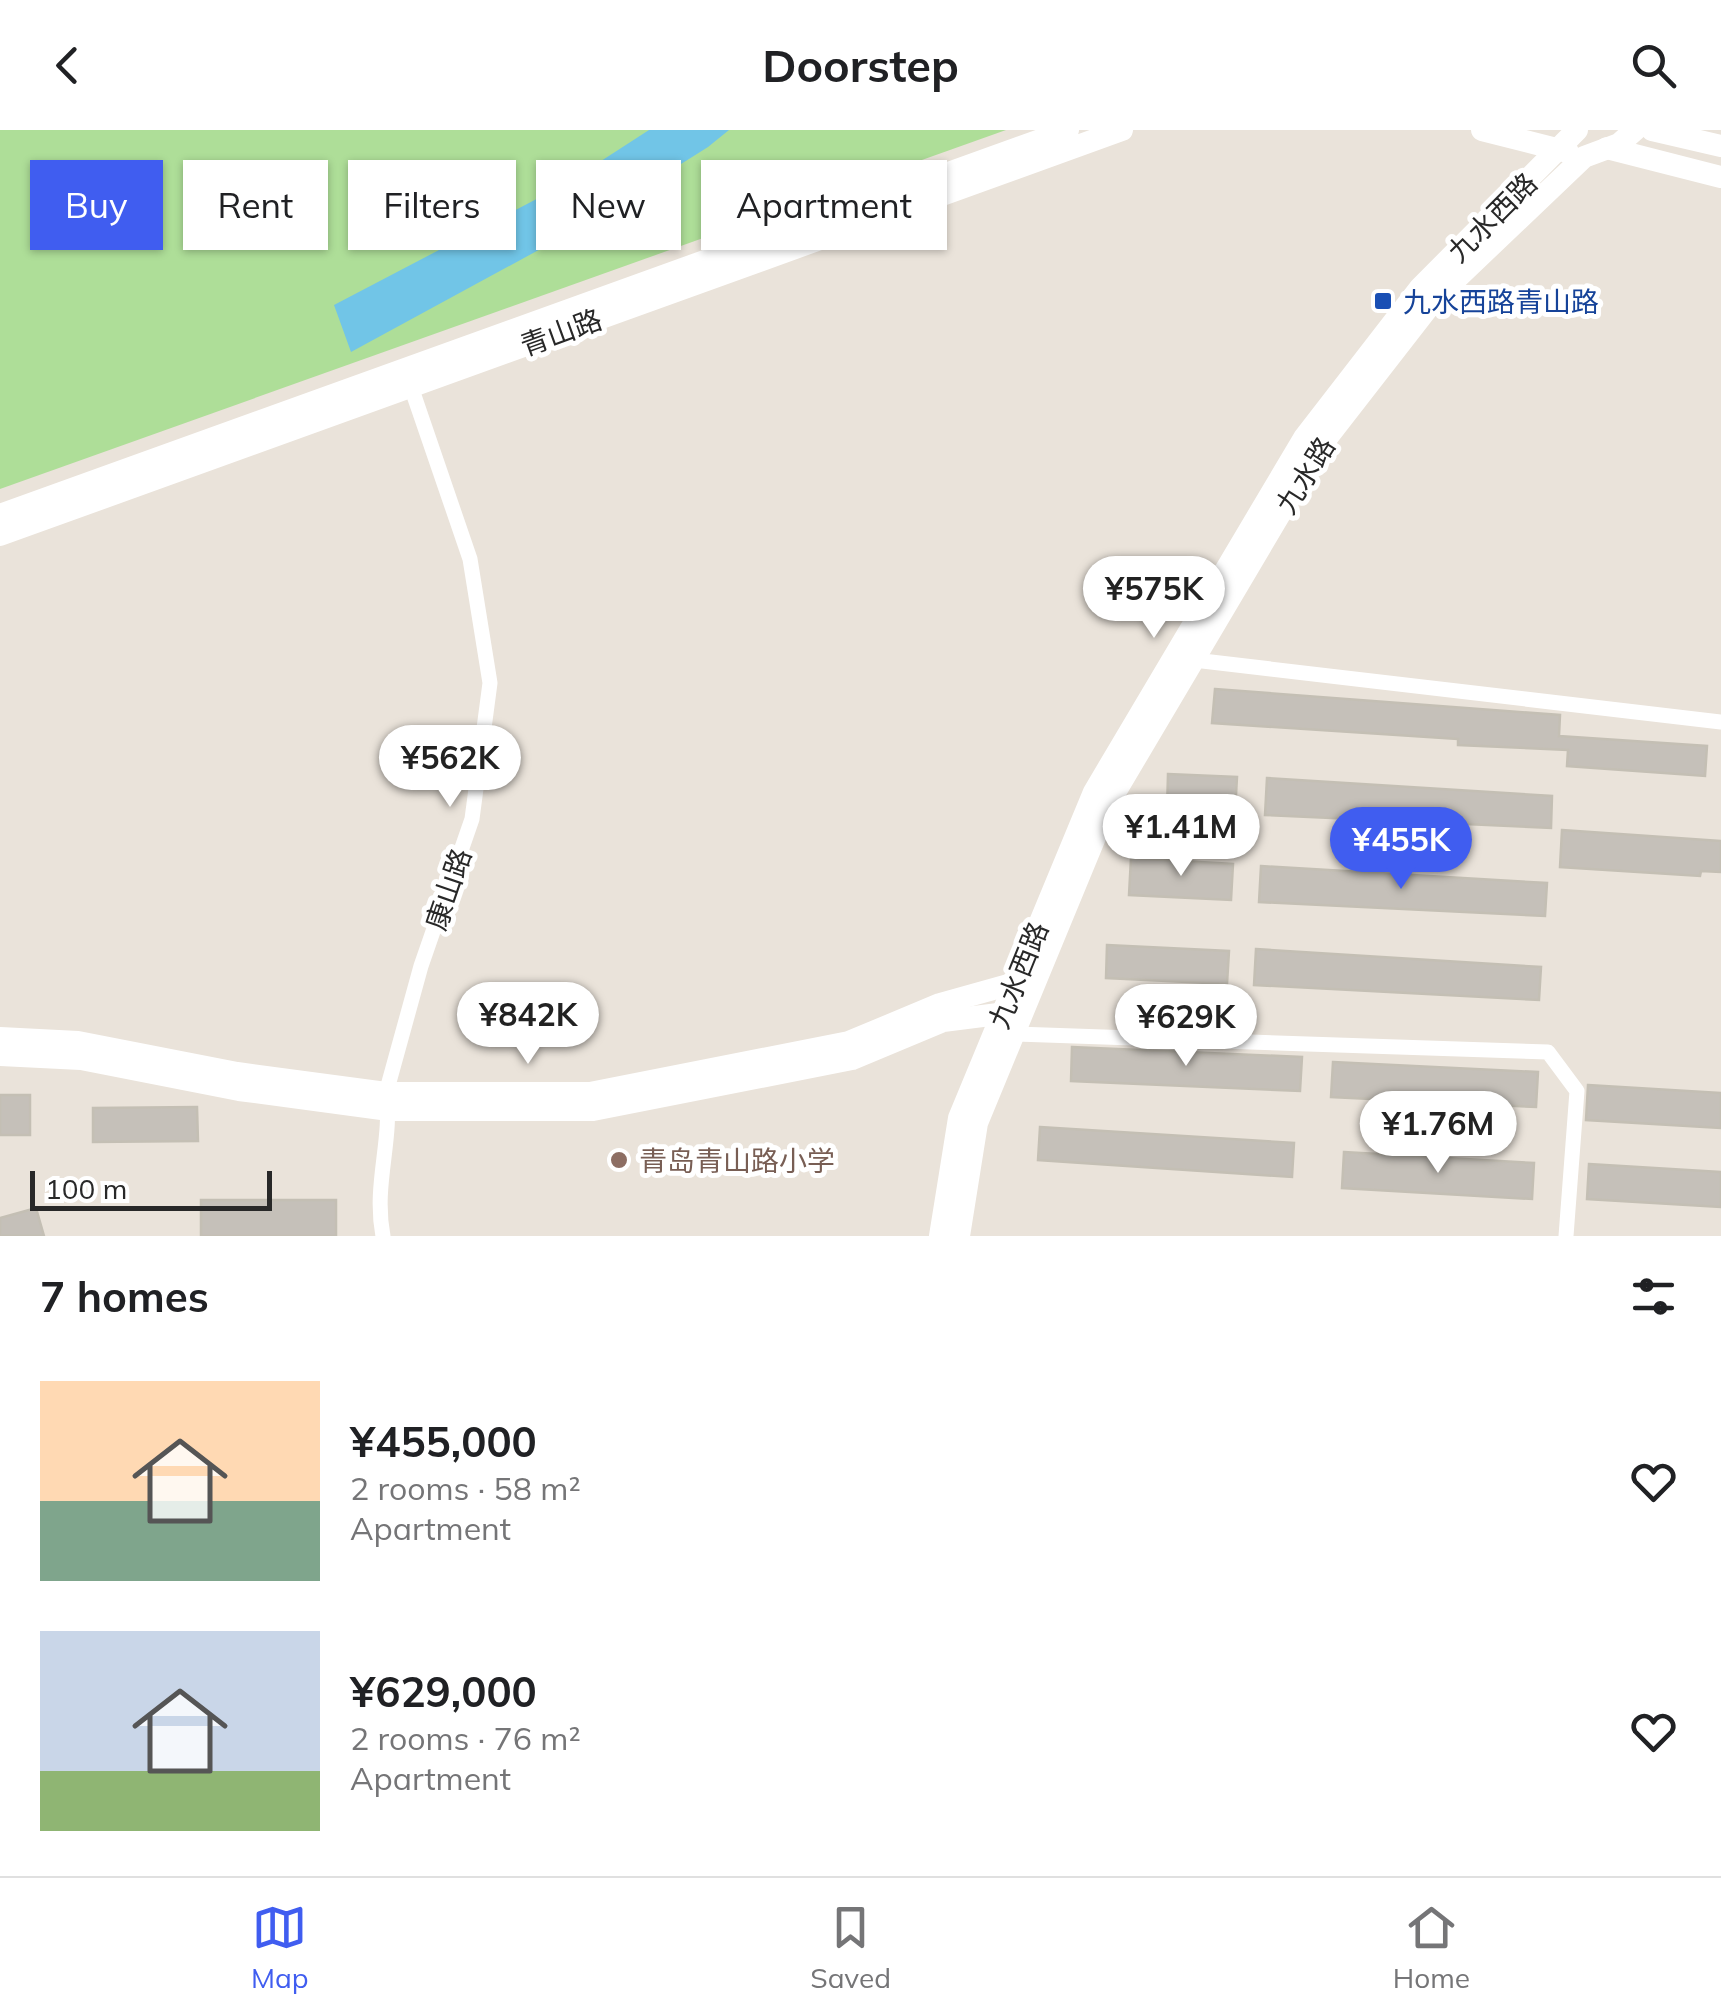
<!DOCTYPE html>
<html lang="en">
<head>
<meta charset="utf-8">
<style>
	body { margin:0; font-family:Mulish,"Noto Sans SC",sans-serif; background:#f6f6f6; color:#202124; height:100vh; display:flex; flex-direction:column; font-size:38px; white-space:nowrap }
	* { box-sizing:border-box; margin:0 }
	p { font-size:32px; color:#757577 }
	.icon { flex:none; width:55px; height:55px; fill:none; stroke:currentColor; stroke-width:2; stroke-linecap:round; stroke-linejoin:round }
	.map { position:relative; height:1106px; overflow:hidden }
	.side { display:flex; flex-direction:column; background:#fff; flex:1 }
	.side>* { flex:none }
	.top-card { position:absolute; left:30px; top:30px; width:1000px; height:90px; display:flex; gap:20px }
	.scale { position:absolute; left:30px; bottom:25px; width:242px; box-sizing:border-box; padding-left:10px; border:5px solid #282828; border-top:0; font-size:28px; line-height:35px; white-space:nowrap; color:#282828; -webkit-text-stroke:8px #fff; paint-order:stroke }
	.price { position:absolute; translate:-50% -85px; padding:0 22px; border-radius:35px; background:#fff; color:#222; font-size:32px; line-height:65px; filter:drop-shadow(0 2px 5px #0008) }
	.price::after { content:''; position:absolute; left:50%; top:60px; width:30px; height:22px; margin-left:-15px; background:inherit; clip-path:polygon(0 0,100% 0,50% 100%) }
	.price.active { background:#405df0; color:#fff }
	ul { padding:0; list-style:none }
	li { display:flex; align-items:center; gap:30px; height:250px; padding:0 40px }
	li span { display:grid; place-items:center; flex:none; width:280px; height:200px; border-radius:0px; color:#555 }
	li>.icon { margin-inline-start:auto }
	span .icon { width:120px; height:120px; fill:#fffc; stroke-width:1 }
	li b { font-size:42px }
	h2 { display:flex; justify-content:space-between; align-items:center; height:120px; padding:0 40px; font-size:42px }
	.tag { padding:0 35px; border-radius:0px; background:#fff; box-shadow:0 2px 8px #0004; font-size:35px; line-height:90px }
	.tag.active { background:#405df0; color:#fff }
	header { display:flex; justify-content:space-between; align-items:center; height:130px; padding:0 40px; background:#fff; font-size:45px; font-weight:700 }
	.menu { display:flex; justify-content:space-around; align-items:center; height:140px; border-top:2px solid #e0e0e0; background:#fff; font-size:28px; color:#757577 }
	.menu a { display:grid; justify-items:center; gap:5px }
	.menu .active { color:#405df0 }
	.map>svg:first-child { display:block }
	.green { fill:#aede98 }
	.water { fill:#71c5e7 }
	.building { fill:#c5c0b9; stroke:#c4bfb4; stroke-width:2.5 }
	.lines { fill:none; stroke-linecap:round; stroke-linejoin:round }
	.street { stroke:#fff; stroke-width:15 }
	.secondary { stroke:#fff; stroke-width:22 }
	.transit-dot { fill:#1a4fb4; stroke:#fff; stroke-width:4 }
	.education-dot { fill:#8d6e63; stroke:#fff; stroke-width:4 }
	.labels { text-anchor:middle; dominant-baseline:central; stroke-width:10; stroke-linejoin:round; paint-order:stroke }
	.street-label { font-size:28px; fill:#282828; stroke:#fff }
	.transit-label { font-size:28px; fill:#164399; stroke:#fff; text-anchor:start }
	.education-label { font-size:28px; fill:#785e54; stroke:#fff; text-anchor:start }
</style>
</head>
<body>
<header><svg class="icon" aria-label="back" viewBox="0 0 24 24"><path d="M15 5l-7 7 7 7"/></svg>Doorstep<svg class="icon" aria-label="search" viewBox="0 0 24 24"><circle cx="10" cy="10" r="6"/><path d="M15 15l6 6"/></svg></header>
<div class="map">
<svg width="1721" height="1106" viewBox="0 0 1721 1106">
	<rect width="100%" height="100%" fill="#eae3da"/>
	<!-- green -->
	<path class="green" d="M 0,0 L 1006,0 L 0,359 Z"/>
	<!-- water -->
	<path class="water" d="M 649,0 L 729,0 L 708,17 L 581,97 L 351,222 L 334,175 L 567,53 Z"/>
	<!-- building -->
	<g class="building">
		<path d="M 1215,559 L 1560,585 L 1559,606 L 1707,616 L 1705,646 L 1567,636 L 1568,620 L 1458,615 L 1458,609 L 1212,593 Z"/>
		<path d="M 1168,644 L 1237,647 L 1235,683 L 1167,680 Z"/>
		<path d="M 1267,648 L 1552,666 L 1551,698 L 1265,685 Z"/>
		<path d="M 1562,700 L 1721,711 L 1721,742 L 1701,741 L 1700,746 L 1560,737 Z"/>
		<path d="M 1131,728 L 1233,734 L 1231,770 L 1129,765 Z"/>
		<path d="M 1261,736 L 1547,753 L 1545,786 L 1259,772 Z"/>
		<path d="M 1107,815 L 1229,821 L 1227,854 L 1106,848 Z"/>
		<path d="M 1256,819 L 1541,837 L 1539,870 L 1254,855 Z"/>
		<path d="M 1072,917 L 1302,927 L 1300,961 L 1071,951 Z"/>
		<path d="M 1333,932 L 1538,942 L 1536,977 L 1331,967 Z"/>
		<path d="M 1588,955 L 1721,963 L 1721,998 L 1586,990 Z"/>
		<rect x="0" y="965" width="30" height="40"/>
		<path d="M 197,977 L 198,1011 L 93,1012 L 93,978 Z"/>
		<path d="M 1040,997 L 1294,1013 L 1292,1047 L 1038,1030 Z"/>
		<path d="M 1344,1022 L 1534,1033 L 1532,1069 L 1342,1058 Z"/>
		<path d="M 1589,1034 L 1721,1042 L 1721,1077 L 1587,1069 Z"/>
		<rect x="201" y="1070" width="135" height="36"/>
		<path d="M 36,1078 L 44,1106 L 0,1106 L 0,1088 Z"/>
	</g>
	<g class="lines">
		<!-- street -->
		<g class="street">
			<path d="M 1194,530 L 1721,592"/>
			<path d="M 1013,904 L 1548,922 L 1577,961 L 1566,1106"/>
			<path d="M 383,1106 C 373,1054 393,1010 386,963 L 421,836 L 472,689 L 490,553 L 470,429 L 408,248"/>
		</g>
		<!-- secondary -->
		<g class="secondary">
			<path d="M 1482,0 L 1568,22"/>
			<path d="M 1652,0 L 1721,16"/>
			<path d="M 1607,18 L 1721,47"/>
			<path d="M 0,385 L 1068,0"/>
			<path d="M 0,405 L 1122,0"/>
			<path d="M 0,908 L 78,912 L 237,943 L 386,963 L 590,963 L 849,912 L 940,874 L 1015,853 L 1024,857"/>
			<path d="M 0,925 L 81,929 L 239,960 L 389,980 L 593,980 L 852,929 L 943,891 L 1014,882"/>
			<path d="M 940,1106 L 959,988 L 1094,662 L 1304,308 L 1420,158 L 1577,0"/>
			<path d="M 959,1106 L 977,993 L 1110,671 L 1319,318 L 1434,170 L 1584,27 L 1619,14 L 1635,0"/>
		</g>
	</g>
	<!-- markers -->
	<rect class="transit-dot" x="1373" y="161" width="20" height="20" rx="5"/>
	<circle class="education-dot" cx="619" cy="1030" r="10"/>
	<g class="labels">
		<!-- street labels -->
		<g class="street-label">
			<text transform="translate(1492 87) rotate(-45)">九水西路</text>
			<text transform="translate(561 202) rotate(-20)">青山路</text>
			<text transform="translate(1305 345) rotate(-58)">九水路</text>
			<text transform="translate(448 759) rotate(-71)">康山路</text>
			<text transform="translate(1018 845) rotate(-68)">九水西路</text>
		</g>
		<!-- transit labels -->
		<g class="transit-label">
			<text x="1403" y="171">九水西路青山路</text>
		</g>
		<!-- education labels -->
		<g class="education-label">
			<text x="639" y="1030">青岛青山路小学</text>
		</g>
	</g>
</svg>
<div class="scale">100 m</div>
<b class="price" style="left:1154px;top:511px">¥575K</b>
<b class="price" style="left:450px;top:680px">¥562K</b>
<b class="price" style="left:1181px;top:749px">¥1.41M</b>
<b class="price active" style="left:1401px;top:762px">¥455K</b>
<b class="price" style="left:528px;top:937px">¥842K</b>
<b class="price" style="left:1186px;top:939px">¥629K</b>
<b class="price" style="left:1438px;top:1046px">¥1.76M</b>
<div class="top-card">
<a class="tag active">Buy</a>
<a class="tag">Rent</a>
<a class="tag">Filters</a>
<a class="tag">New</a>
<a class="tag">Apartment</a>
</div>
</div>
<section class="side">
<h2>7 homes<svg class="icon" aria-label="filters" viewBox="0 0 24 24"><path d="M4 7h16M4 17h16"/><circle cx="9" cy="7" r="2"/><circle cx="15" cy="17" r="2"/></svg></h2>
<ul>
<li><span style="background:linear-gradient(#ffd9b3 60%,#7fa58c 0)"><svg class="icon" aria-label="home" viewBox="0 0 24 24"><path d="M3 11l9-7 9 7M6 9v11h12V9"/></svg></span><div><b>¥455,000</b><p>2 rooms · 58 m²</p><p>Apartment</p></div><svg class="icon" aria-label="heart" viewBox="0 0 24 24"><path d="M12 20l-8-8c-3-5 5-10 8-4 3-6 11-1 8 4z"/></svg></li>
<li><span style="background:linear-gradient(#c9d6e8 70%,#8fb573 0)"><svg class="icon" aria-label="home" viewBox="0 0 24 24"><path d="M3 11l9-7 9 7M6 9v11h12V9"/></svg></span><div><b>¥629,000</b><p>2 rooms · 76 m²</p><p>Apartment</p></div><svg class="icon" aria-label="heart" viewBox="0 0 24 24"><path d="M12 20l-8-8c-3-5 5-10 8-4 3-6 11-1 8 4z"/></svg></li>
</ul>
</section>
<nav class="menu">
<a class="active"><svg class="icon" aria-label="map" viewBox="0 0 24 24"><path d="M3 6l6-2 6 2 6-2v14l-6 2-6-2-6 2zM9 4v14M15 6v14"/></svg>Map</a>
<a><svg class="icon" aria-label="saved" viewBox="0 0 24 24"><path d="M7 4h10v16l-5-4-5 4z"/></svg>Saved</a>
<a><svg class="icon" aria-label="home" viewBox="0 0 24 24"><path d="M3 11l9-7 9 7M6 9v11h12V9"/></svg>Home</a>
</nav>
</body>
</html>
